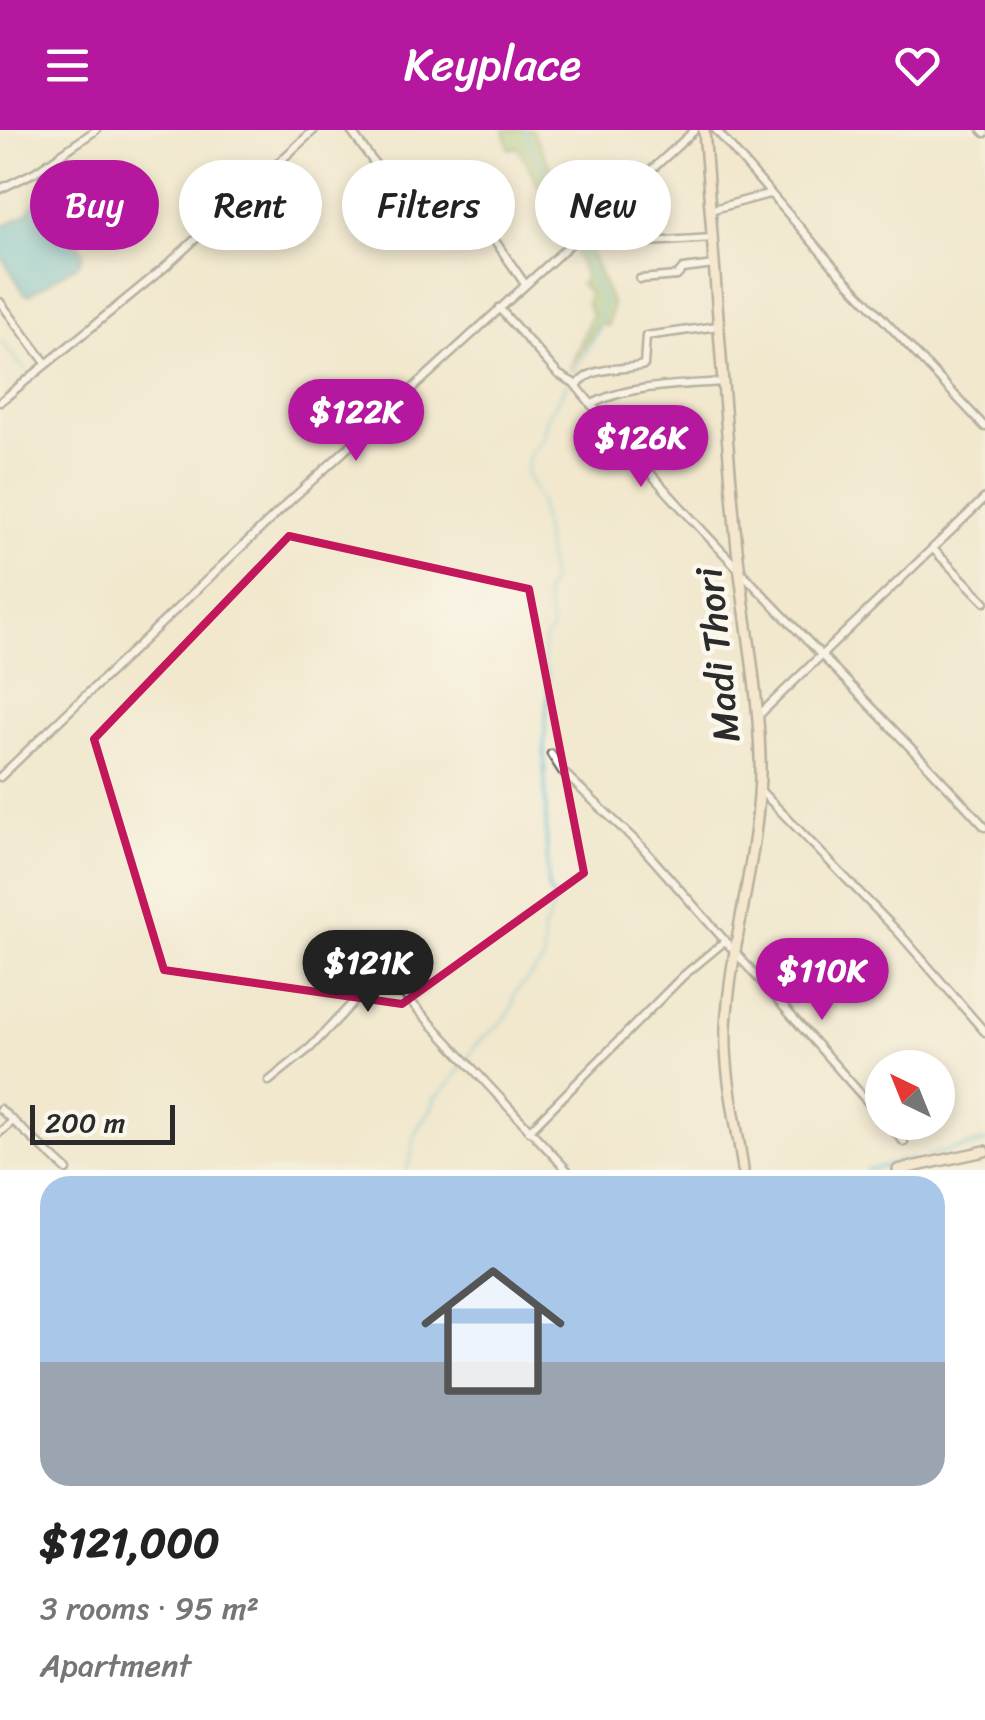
<!DOCTYPE html>
<html lang="en">
<head>
<meta charset="utf-8">
<style>
	body { margin:0; font-family:Sriracha,sans-serif; background:#f6f6f6; color:#222; height:100vh; display:flex; flex-direction:column; font-size:38px; white-space:nowrap }
	* { box-sizing:border-box; margin:0 }
	p { font-size:32px; color:#767676 }
	.icon { flex:none; width:55px; height:55px; fill:none; stroke:currentColor; stroke-width:2; stroke-linecap:round; stroke-linejoin:round }
	.map { position:relative; height:1040px; overflow:hidden }
	.panel { display:flex; flex-direction:column; background:#fff; flex:1 }
	.panel>* { flex:none }
	.banner { position:absolute; left:30px; top:30px; width:925px; height:90px; display:flex; gap:20px }
	.needle { width:65px; rotate:317deg }
	.buttons { position:absolute; left:865px; top:920px; display:grid; gap:20px }
	.buttons a { display:grid; place-items:center; width:90px; height:90px; border-radius:50%; background:#fff; box-shadow:0 5px 15px #0003; font-size:50px }
	.scale { position:absolute; left:30px; bottom:25px; width:145px; box-sizing:border-box; padding-left:10px; border:5px solid #2b2b2b; border-top:0; font-size:28px; line-height:35px; white-space:nowrap; color:#2b2b2b; -webkit-text-stroke:8px #fbf7ec; paint-order:stroke }
	.price { position:absolute; translate:-50% -85px; padding:0 22px; border-radius:35px; background:#b5179e; color:#fff; font-size:32px; line-height:65px; filter:drop-shadow(0 2px 5px #0008) }
	.price::after { content:''; position:absolute; left:50%; top:60px; width:30px; height:22px; margin-left:-15px; background:inherit; clip-path:polygon(0 0,100% 0,50% 100%) }
	.price.active { background:#222; color:#fff }
	ul { padding:0; list-style:none }
	li { display:grid; align-content:center; gap:20px; height:530px; padding:0 40px }
	li span { display:grid; place-items:center; height:310px; border-radius:30px; color:#555 }
	li>.icon { margin-inline-start:auto }
	span .icon { width:180px; height:180px; fill:#fffc; stroke-width:1 }
	li b { font-size:42px }
	.chip { padding:0 35px; border-radius:45px; background:#fff; box-shadow:0 5px 15px #0003; font-size:35px; line-height:90px }
	.chip.active { background:#b5179e; color:#fff }
	header { display:flex; justify-content:space-between; align-items:center; height:130px; padding:0 40px; background:#b5179e; color:#fff; font-size:45px; font-weight:600 }
	.map>svg:first-child { display:block }
	.green { fill:#94c271; stroke:#60764e; stroke-width:2.5 }
	.water { fill:#52bad0; stroke:#3e727e; stroke-width:2.5 }
	.lines { fill:none; stroke-linecap:round; stroke-linejoin:round }
	.stream { stroke:#52bad0; stroke-width:2.5 }
	.canal { stroke:#52bad0; stroke-width:5 }
	.street-casing { stroke:#706d64; stroke-width:11 }
	.secondary-casing { stroke:#706d64; stroke-width:14 }
	.street { stroke:#fff; stroke-width:6 }
	.secondary { stroke:#fbe5cf; stroke-width:9 }
	.marked { fill:none; stroke:#c2185b; stroke-width:8; stroke-linejoin:round }
	.labels { text-anchor:middle; dominant-baseline:central; stroke-width:9; stroke-linejoin:round; paint-order:stroke }
	.street-label { font-size:38px; fill:#2b2b2b; stroke:#fbf7ec }
</style>
</head>
<body>
<header><svg class="icon" aria-label="menu" viewBox="0 0 24 24"><path d="M4 6h16M4 12h16M4 18h16"/></svg>Keyplace<svg class="icon" aria-label="heart" viewBox="0 0 24 24"><path d="M12 20l-8-8c-3-5 5-10 8-4 3-6 11-1 8 4z"/></svg></header>
<div class="map">
<svg width="985" height="1040" viewBox="0 0 985 1040">
	<rect width="100%" height="100%" fill="#fbf7ec"/>
	<filter id="ink" filterUnits="userSpaceOnUse"><feTurbulence type="fractalNoise" baseFrequency=".01" numOctaves="2"/><feDisplacementMap in="SourceGraphic" scale="20" xChannelSelector="R" yChannelSelector="G"/><feConvolveMatrix kernelMatrix="1 2 1 2 8 2 1 2 1" color-interpolation-filters="sRGB"/></filter>
	<filter id="wash" filterUnits="userSpaceOnUse"><feTurbulence type="fractalNoise" baseFrequency=".0048" numOctaves="4" result="noise"/><feDisplacementMap in="SourceGraphic" scale="40" xChannelSelector="R" yChannelSelector="G"/><feGaussianBlur stdDeviation="2.25" result="paint"/><feColorMatrix in="noise" values="0 0 0 0 0 0 0 0 0 0 0 0 0 0 0 0 0 1.4 0 .05"/><feComposite in="paint" operator="in"/></filter>
	<g filter="url(#wash)">
		<rect width="100%" height="100%" fill="#f1e8ce"/>
		<!-- green -->
		<g class="green">
			<path d="M 504,0 L 532,0 L 581,99 L 567,109 L 518,17 L 509,19 Z"/>
			<path d="M 585,109 L 612,175 L 608,196 L 599,194 L 570,239 L 592,184 L 586,171 L 590,165 L 580,154 L 585,149 L 573,116 Z"/>
		</g>
		<!-- water -->
		<path class="water" d="M 39,66 L 48,71 L 84,123 L 79,133 L 29,165 L 25,164 L 0,124 L 0,98 L 28,83 Z"/>
		<g class="lines">
			<!-- stream -->
			<g class="stream">
				<path d="M 524,0 L 572,102"/>
				<path d="M 0,211 L 26,241"/>
				<path d="M 469,928 C 478,901 515,896 514,864 L 544,831 L 543,802 L 555,772 L 548,759 L 544,618 L 549,545 L 544,534 L 544,511 L 552,500 L 545,465 L 551,450 L 539,370 L 526,344 L 529,326 L 543,308 L 547,288 L 599,200 L 603,171 L 578,115"/>
				<path d="M 406,1040 C 415,1026 410,1010 418,998 C 425,985 432,983 435,968 C 448,958 453,946 464,934"/>
			</g>
			<!-- canal -->
			<g class="canal">
				<path d="M 927,1026 L 985,1012"/>
				<path d="M 867,1040 L 914,1029"/>
			</g>
		</g>
	</g>
	<g filter="url(#ink)">
		<g class="lines">
			<!-- street casing -->
			<g class="street-casing">
				<g id="street">
					<path d="M 350,0 L 406,76 L 417,79 L 446,56 L 457,56 L 525,154"/>
					<path d="M 716,0 L 834,137 L 985,297"/>
					<path d="M 982,0 L 985,3"/>
					<path d="M 0,59 L 35,42 L 96,0"/>
					<path d="M 710,80 L 769,64"/>
					<path d="M 632,113 L 713,108"/>
					<path d="M 640,149 L 677,146 L 683,139 L 714,135"/>
					<path d="M 0,172 L 46,233"/>
					<path d="M 499,178 L 558,244 L 574,253 C 700,410 849,548 985,697"/>
					<path d="M 577,256 C 590,235 622,241 644,235 L 646,206 L 718,196"/>
					<path d="M 0,272 L 164,138 L 314,0"/>
					<path d="M 591,275 C 624,255 685,255 723,252"/>
					<path d="M 933,419 L 985,472"/>
					<path d="M 757,587 L 985,368"/>
					<path d="M 551,624 L 562,641 L 642,717 L 882,988"/>
					<path d="M 0,647 L 293,368 L 695,0"/>
					<path d="M 760,660 L 899,803 L 985,902"/>
					<path d="M 269,951 L 311,917 L 378,846 L 384,843 L 567,1040"/>
					<path d="M 0,979 L 67,1040"/>
					<path d="M 887,992 L 904,1012"/>
					<path d="M 529,1001 L 683,846 L 725,811"/>
					<path d="M 0,1002 L 13,991"/>
				</g>
			</g>
			<!-- secondary casing -->
			<g class="secondary-casing">
				<g id="secondary">
					<path d="M 704,0 C 715,136 723,272 736,408 C 743,481 758,553 760,627 C 762,718 731,806 726,897 C 724,946 737,992 743,1040"/>
					<path d="M 898,1040 L 985,1021"/>
				</g>
			</g>
			<!-- street -->
			<use href="#street" class="street"/>
			<!-- secondary -->
			<use href="#secondary" class="secondary"/>
		</g>
	</g>
	<!-- marked area -->
	<path d="M0 0H985V1040H0ZM 289,406 L 529,459 L 584,743 L 402,874 L 164,840 L 94,609 Z" fill="#f1e8ce" fill-opacity=".55" fill-rule="evenodd"/>
	<path class="marked" d="M 289,406 L 529,459 L 584,743 L 402,874 L 164,840 L 94,609 Z"/>
	<g class="labels">
		<!-- street labels -->
		<g class="street-label">
			<text transform="translate(718 525) rotate(-96)">Madi Thori</text>
		</g>
	</g>
</svg>
<div class="buttons">
<a><svg class="needle" viewBox="-14 -14 28 28"><path d="M0-13l5 13h-10z" fill="#e53935"/><path d="M0 13l5-13h-10z" fill="#767676"/></svg></a>
</div>
<div class="scale">200 m</div>
<b class="price" style="left:356px;top:334px">$122K</b>
<b class="price" style="left:641px;top:360px">$126K</b>
<b class="price active" style="left:368px;top:885px">$121K</b>
<b class="price" style="left:822px;top:893px">$110K</b>
<div class="banner">
<a class="chip active">Buy</a>
<a class="chip">Rent</a>
<a class="chip">Filters</a>
<a class="chip">New</a>
</div>
</div>
<section class="panel">
<ul>
<li><span style="background:linear-gradient(#a9c7e8 60%,#9aa5b1 0)"><svg class="icon" aria-label="home" viewBox="0 0 24 24"><path d="M3 11l9-7 9 7M6 9v11h12V9"/></svg></span><div><b>$121,000</b><p>3 rooms · 95 m²</p><p>Apartment</p></div></li>
</ul>
</section>
</body>
</html>
